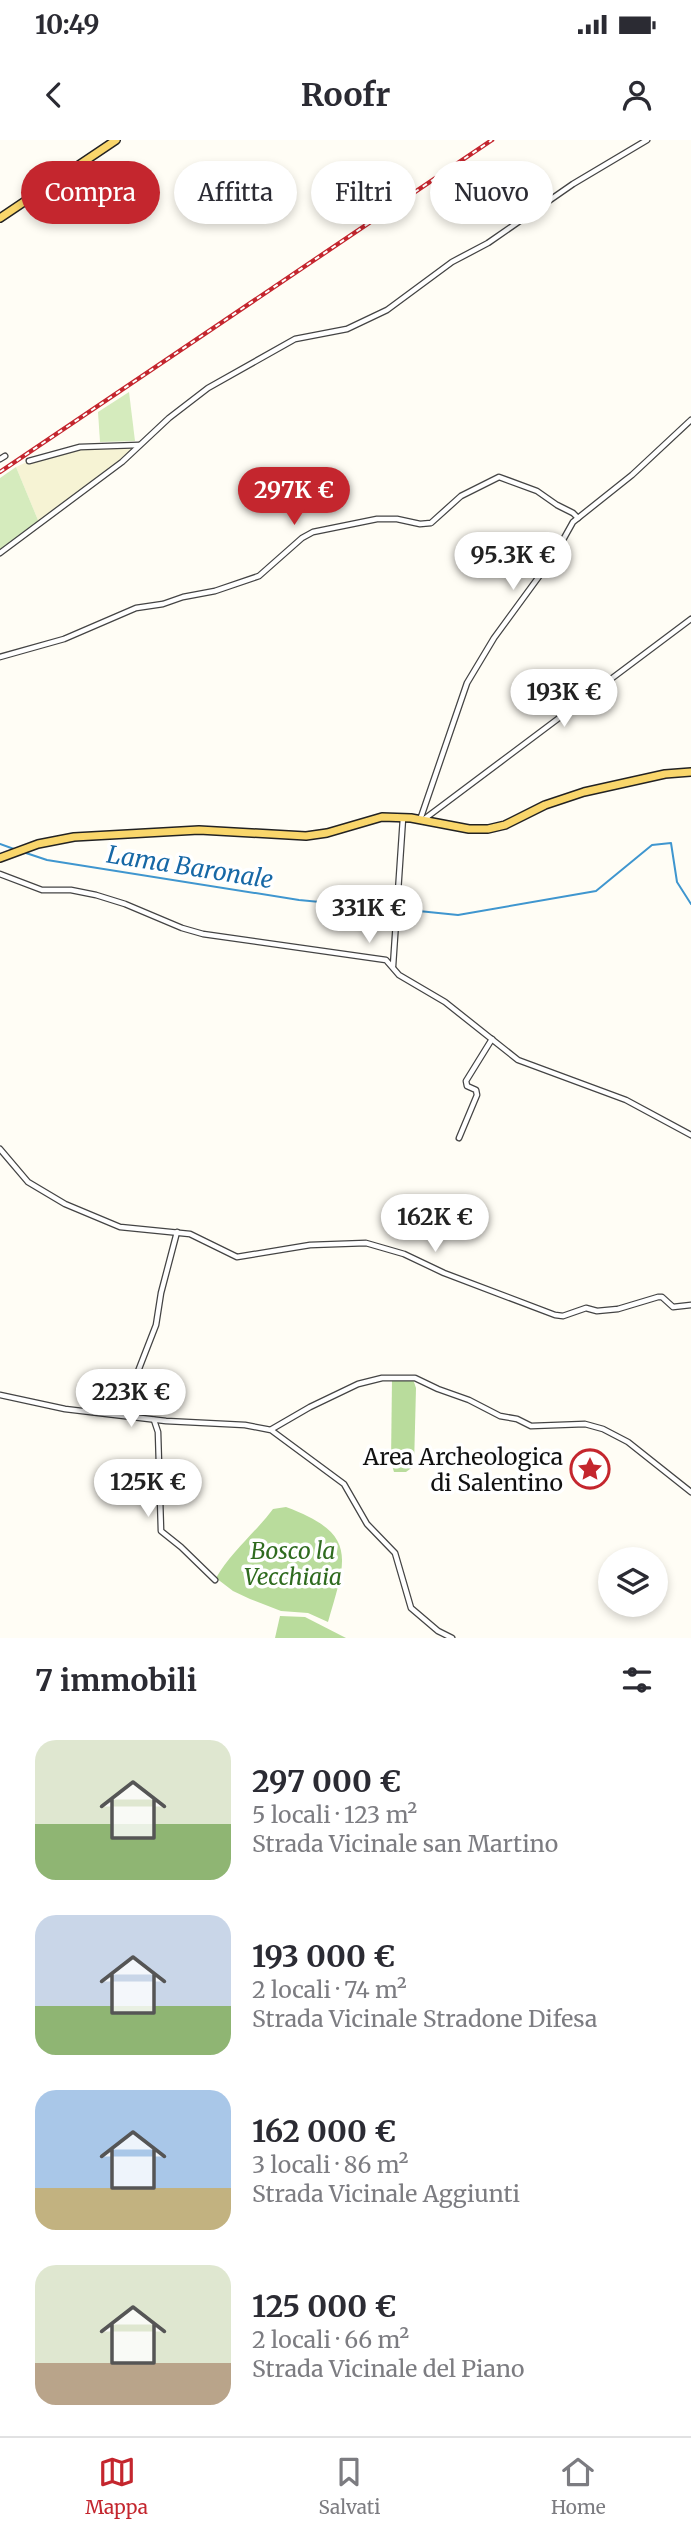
<!DOCTYPE html>
<html lang="it">
<head>
<meta charset="utf-8">
<style>
	body { margin:0; font-family:Merriweather,serif; background:#f2f2f3; color:#2b2b33; height:100vh; display:flex; flex-direction:column; font-size:26px; white-space:nowrap }
	* { box-sizing:border-box; margin:0 }
	p { font-size:23px; color:#7c7c81 }
	.icon { flex:none; width:38px; height:38px; fill:none; stroke:currentColor; stroke-width:2; stroke-linecap:round; stroke-linejoin:round }
	.map { position:relative; height:1498px; overflow:hidden }
	.side { display:flex; flex-direction:column; background:#fff; flex:1 }
	.side>* { flex:none }
	.banner { position:absolute; left:21px; top:21px; width:649px; height:63px; display:flex; gap:14px }
	.tools { position:absolute; left:598px; top:1407px; display:grid; gap:14px }
	.tools a { display:grid; place-items:center; width:70px; height:70px; border-radius:50%; background:#fff; box-shadow:0 4px 10px #0003; font-size:35px }
	.price { position:absolute; translate:-50% -60px; padding:0 16px; border-radius:24px; background:#fff; color:#222; font-size:23px; line-height:46px; filter:drop-shadow(0 2px 4px #0008) }
	.price::after { content:''; position:absolute; left:50%; top:42px; width:21px; height:16px; margin-left:-10px; background:inherit; clip-path:polygon(0 0,100% 0,50% 100%) }
	.price.active { background:#c4262e; color:#fff }
	ul { padding:0; list-style:none }
	li { display:flex; align-items:center; gap:21px; height:175px; padding:0 35px }
	li span { display:grid; place-items:center; flex:none; width:196px; height:140px; border-radius:21px; color:#555 }
	li>.icon { margin-inline-start:auto }
	span .icon { width:84px; height:84px; fill:#fffc; stroke-width:1 }
	li b { font-size:30px }
	h2 { display:flex; justify-content:space-between; align-items:center; height:84px; padding:0 35px; font-size:30px }
	.pill { padding:0 24px; border-radius:32px; background:#fff; box-shadow:0 4px 10px #0003; font-size:24px; line-height:63px }
	.pill.active { background:#c4262e; color:#fff }
	.status { display:flex; justify-content:space-between; align-items:center; height:49px; padding:0 35px; background:#fff; direction:ltr }
	.status svg { height:19px; fill:currentColor }
	header { display:flex; justify-content:space-between; align-items:center; height:91px; padding:0 35px; background:#fff; font-size:32px; font-weight:700 }
	.dock { display:flex; justify-content:space-around; align-items:center; height:98px; border-top:2px solid #e1e1e2; background:#fff; font-size:19px; color:#7c7c81 }
	.dock a { display:grid; justify-items:center; gap:4px }
	.dock .active { color:#c4262e }
	.map>svg:first-child { display:block }
	.farmland { fill:#f6f3d4 }
	.green { fill:#d5ebbd }
	.forest { fill:#b9dc9c }
	.lines { fill:none; stroke-linecap:round; stroke-linejoin:round }
	.stream { stroke:#3f96cf; stroke-width:2 }
	.minor-casing { stroke:#444; stroke-width:7 }
	.major-casing { stroke:#222; stroke-width:10 }
	.minor { stroke:#fff; stroke-width:4.5 }
	.major { stroke:#f9d66b; stroke-width:7 }
	.rail-casing { stroke:#c4262e; stroke-width:4.5 }
	.rail { stroke:#fff; stroke-width:2; stroke-dasharray:5; stroke-linecap:butt }
	.labels { text-anchor:middle; dominant-baseline:central; stroke-width:7; stroke-linejoin:round; paint-order:stroke }
	.poi-label { font-size:23px; fill:#111; stroke:#fff; text-anchor:end }
	.park-label { font-size:23px; font-style:italic; fill:#2f6b1f; stroke:#fff }
	.water-label { font-size:24px; font-style:italic; fill:#1768a6; stroke:#fff }
</style>
</head>
<body>
<div class="status"><b>10:49</b><svg viewBox="0 0 49 12"><path d="M0 12V9h3v3zM5 12V6h3v6zM10 12V3h3v9zM15 12V0h3v12zM26 1h20v11H26zM47 4h2v5h-2z"/></svg></div>
<header><svg class="icon" aria-label="back" viewBox="0 0 24 24"><path d="M15 5l-7 7 7 7"/></svg>Roofr<svg class="icon" aria-label="person" viewBox="0 0 24 24"><circle cx="12" cy="8" r="4"/><path d="M4 21q1-7 8-7t8 7"/></svg></header>
<div class="map">
<svg width="691" height="1498" viewBox="0 0 691 1498">
	<rect width="100%" height="100%" fill="#fffdf5"/>
	<!-- farmland -->
	<path class="farmland" d="M 139,305 L 88,347 L 40,385 L 16,327 L 29,321 L 80,307 Z"/>
	<!-- green -->
	<g class="green">
		<path d="M 129,252 L 135,301 L 100,302 L 98,272 Z"/>
		<path d="M 16,327 L 40,385 L 0,413 L 0,338 Z"/>
	</g>
	<!-- forest -->
	<g class="forest">
		<path d="M 392,1239 L 413,1239 L 416,1248 L 414,1326 L 406,1332 L 394,1332 L 391,1322 Z"/>
		<path d="M 286,1367 C 359,1394 346,1419 328,1482 L 308,1473 L 281,1471 L 250,1459 L 233,1451 L 216,1438 C 231,1412 255,1393 273,1369 Z"/>
		<path d="M 280,1476 L 305,1477 L 346,1498 L 275,1498 Z"/>
	</g>
	<g class="lines">
		<!-- stream -->
		<g class="stream">
			<path d="M 0,704 L 14,709"/>
			<path d="M 23,712 L 47,720 L 299,760 L 394,769"/>
			<path d="M 399,769 L 458,775 L 596,751 L 652,705 L 671,703 L 677,742 L 691,764"/>
		</g>
		<!-- minor casing -->
		<g class="minor-casing">
			<g id="minor">
				<path d="M 0,319 L 5,316"/>
				<path d="M 29,321 L 80,307 L 139,305"/>
				<path d="M 0,413 L 122,322 L 169,278 L 208,248 L 295,199 L 347,189 L 387,170 L 452,122 L 488,103 L 573,44 L 647,0"/>
				<path d="M 0,517 L 64,499 L 136,468 L 163,464 L 183,457 L 215,451 L 259,436 L 302,398 L 313,392 L 377,379 L 397,379 L 420,384 L 431,383 L 461,356 L 499,337 L 537,351 L 557,365 L 573,373 L 578,378"/>
				<path d="M 420,680 L 467,543 L 494,498 L 554,416 L 573,382 L 632,335 L 691,280"/>
				<path d="M 423,680 L 691,479"/>
				<path d="M 0,734 L 42,750 L 71,750 L 96,755 L 125,764 L 182,788 L 203,794 L 386,820 L 399,835 L 445,862 L 518,920 L 626,960 L 691,995"/>
				<path d="M 393,826 L 403,678"/>
				<path d="M 459,998 L 477,955 L 476,950 L 467,946 L 466,941 L 492,899"/>
				<path d="M 0,1009 L 28,1042 L 65,1064 L 120,1087 L 190,1094 L 237,1117 L 310,1105 L 366,1103 L 404,1114 L 444,1133 L 555,1175 L 563,1176 L 586,1168 L 597,1171 L 618,1169 L 658,1157 L 662,1157 L 673,1167 L 691,1165"/>
				<path d="M 0,1255 L 65,1269 L 166,1281 L 245,1285 L 271,1290 L 344,1344 L 367,1384 L 395,1413 L 411,1468 L 438,1491 L 452,1498"/>
				<path d="M 121,1275 L 156,1185 L 161,1153 L 177,1092"/>
				<path d="M 154,1280 L 158,1292 L 161,1391 L 181,1407 L 215,1440"/>
				<path d="M 272,1289 L 310,1267 L 358,1244 L 382,1238 L 415,1238 L 438,1249 L 469,1260 L 500,1276 L 517,1279 L 531,1286 L 585,1284 L 603,1289 L 628,1302 L 691,1352"/>
			</g>
		</g>
		<!-- major casing -->
		<g class="major-casing">
			<g id="major">
				<path d="M 0,78 L 116,0"/>
				<path d="M 0,718 L 38,704 L 74,697 L 199,690 L 306,696 L 327,693 L 382,677 L 411,678 L 469,689 L 488,689 L 505,685 L 545,665 L 584,652 L 665,634 L 691,632"/>
			</g>
		</g>
		<!-- minor -->
		<use href="#minor" class="minor"/>
		<!-- major -->
		<use href="#major" class="major"/>
		<!-- rail casing -->
		<g class="rail-casing">
			<path id="rail" d="M 0,332 L 492,0"/>
		</g>
		<!-- rail -->
		<use href="#rail" class="rail"/>
	</g>
	<!-- icons -->
	<defs>
		<g id="sight-ring" transform="scale(2.0125)"><circle r="9.5" fill="#fff" stroke="#c4262e" stroke-width="1.5"/><path d="M0-6L1.8-2.2L6-1.7L2.9 1.2L3.7 5.4L0 3.3L-3.7 5.4L-2.9 1.2L-6-1.7L-1.8-2.2Z" fill="#c4262e"/></g>
	</defs>
	<g fill-rule="evenodd">
		<use href="#sight-ring" x="590" y="1329"/>
	</g>
	<g class="labels">
		<!-- poi labels -->
		<g class="poi-label">
			<text x="563" y="1316">Area Archeologica<tspan x="563" dy="26">di Salentino</tspan></text>
		</g>
		<!-- park labels -->
		<g class="park-label">
			<text x="293" y="1410">Bosco la<tspan x="293" dy="26">Vecchiaia</tspan></text>
		</g>
		<!-- water labels -->
		<g class="water-label">
			<text transform="translate(190 727) rotate(9)">Lama Baronale</text>
		</g>
	</g>
</svg>
<div class="tools">
<a><svg class="icon" aria-label="layers" viewBox="0 0 24 24"><path d="M12 4l9 5-9 5-9-5zM3 14l9 5 9-5"/></svg></a>
</div>
<b class="price active" style="left:294px;top:387px">297K €</b>
<b class="price" style="left:513px;top:452px">95.3K €</b>
<b class="price" style="left:564px;top:589px">193K €</b>
<b class="price" style="left:369px;top:805px">331K €</b>
<b class="price" style="left:435px;top:1114px">162K €</b>
<b class="price" style="left:131px;top:1289px">223K €</b>
<b class="price" style="left:148px;top:1379px">125K €</b>
<div class="banner">
<a class="pill active">Compra</a>
<a class="pill">Affitta</a>
<a class="pill">Filtri</a>
<a class="pill">Nuovo</a>
</div>
</div>
<section class="side">
<h2>7 immobili<svg class="icon" aria-label="filters" viewBox="0 0 24 24"><path d="M4 7h16M4 17h16"/><circle cx="9" cy="7" r="2"/><circle cx="15" cy="17" r="2"/></svg></h2>
<ul>
<li><span style="background:linear-gradient(#dfe7d0 60%,#8fb573 0)"><svg class="icon" aria-label="home" viewBox="0 0 24 24"><path d="M3 11l9-7 9 7M6 9v11h12V9"/></svg></span><div><b>297 000 €</b><p>5 locali · 123 m²</p><p>Strada Vicinale san Martino</p></div></li>
<li><span style="background:linear-gradient(#c9d6e8 65%,#8fb573 0)"><svg class="icon" aria-label="home" viewBox="0 0 24 24"><path d="M3 11l9-7 9 7M6 9v11h12V9"/></svg></span><div><b>193 000 €</b><p>2 locali · 74 m²</p><p>Strada Vicinale Stradone Difesa</p></div></li>
<li><span style="background:linear-gradient(#a9c7e8 70%,#c2b280 0)"><svg class="icon" aria-label="home" viewBox="0 0 24 24"><path d="M3 11l9-7 9 7M6 9v11h12V9"/></svg></span><div><b>162 000 €</b><p>3 locali · 86 m²</p><p>Strada Vicinale Aggiunti</p></div></li>
<li><span style="background:linear-gradient(#dfe7d0 70%,#b9a48a 0)"><svg class="icon" aria-label="home" viewBox="0 0 24 24"><path d="M3 11l9-7 9 7M6 9v11h12V9"/></svg></span><div><b>125 000 €</b><p>2 locali · 66 m²</p><p>Strada Vicinale del Piano</p></div></li>
</ul>
</section>
<nav class="dock">
<a class="active"><svg class="icon" aria-label="map" viewBox="0 0 24 24"><path d="M3 6l6-2 6 2 6-2v14l-6 2-6-2-6 2zM9 4v14M15 6v14"/></svg>Mappa</a>
<a><svg class="icon" aria-label="saved" viewBox="0 0 24 24"><path d="M7 4h10v16l-5-4-5 4z"/></svg>Salvati</a>
<a><svg class="icon" aria-label="home" viewBox="0 0 24 24"><path d="M3 11l9-7 9 7M6 9v11h12V9"/></svg>Home</a>
</nav>
</body>
</html>
